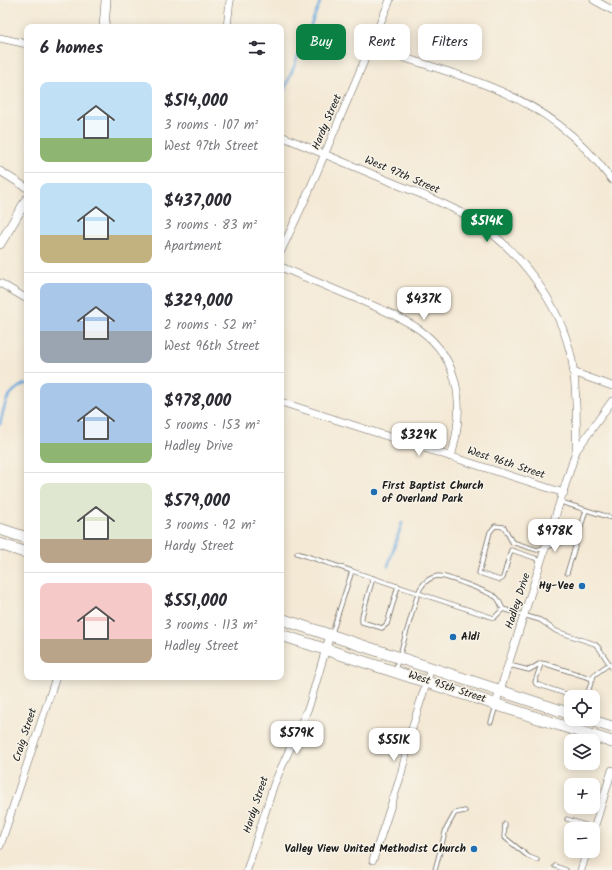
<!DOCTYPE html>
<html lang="en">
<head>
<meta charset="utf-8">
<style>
	body { margin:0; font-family:Kalam,sans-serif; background:#f2f2f3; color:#2b2b33; height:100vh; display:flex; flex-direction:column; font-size:15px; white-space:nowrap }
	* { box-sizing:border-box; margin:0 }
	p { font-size:13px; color:#7c7c81 }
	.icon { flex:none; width:22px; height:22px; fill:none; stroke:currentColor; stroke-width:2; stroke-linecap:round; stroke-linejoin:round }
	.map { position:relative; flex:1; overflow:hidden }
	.drawer { position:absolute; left:24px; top:24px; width:260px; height:656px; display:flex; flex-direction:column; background:#fff; border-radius:8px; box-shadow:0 2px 10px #0003 }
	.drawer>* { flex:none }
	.guide { position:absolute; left:296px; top:24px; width:256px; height:36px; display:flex; gap:8px }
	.fabs { position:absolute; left:564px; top:690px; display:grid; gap:8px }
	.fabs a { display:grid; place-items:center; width:36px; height:36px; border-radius:8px; background:#fff; box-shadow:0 2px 10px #0003; font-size:20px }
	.price { position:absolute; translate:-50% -34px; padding:0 9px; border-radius:8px; background:#fff; color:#222; font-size:13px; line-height:26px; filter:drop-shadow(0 1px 2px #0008) }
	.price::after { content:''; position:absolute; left:50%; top:24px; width:12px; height:9px; margin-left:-6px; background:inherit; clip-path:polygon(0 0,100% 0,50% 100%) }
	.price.active { background:#0b8043; color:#fff }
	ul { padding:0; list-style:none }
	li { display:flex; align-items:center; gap:12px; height:100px; padding:0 16px }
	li+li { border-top:1px solid #e1e1e2 }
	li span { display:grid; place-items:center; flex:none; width:112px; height:80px; border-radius:8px; color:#555 }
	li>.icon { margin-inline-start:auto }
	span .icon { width:48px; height:48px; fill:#fffc; stroke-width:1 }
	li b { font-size:17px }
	h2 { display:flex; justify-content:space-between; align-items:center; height:48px; padding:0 16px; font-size:17px }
	.pill { padding:0 14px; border-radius:8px; background:#fff; box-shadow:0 2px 10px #0003; font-size:14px; line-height:36px }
	.pill.active { background:#0b8043; color:#fff }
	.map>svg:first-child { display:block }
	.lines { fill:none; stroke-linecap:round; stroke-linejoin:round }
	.stream { stroke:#6daadf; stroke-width:2.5 }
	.service-casing { stroke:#68645d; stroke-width:5 }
	.minor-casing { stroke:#68645d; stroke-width:8 }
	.tertiary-casing { stroke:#68645d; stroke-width:10 }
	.primary-casing { stroke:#68645d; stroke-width:12 }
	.service { stroke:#fff; stroke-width:3.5 }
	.minor { stroke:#fff; stroke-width:7 }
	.tertiary { stroke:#fff; stroke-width:9 }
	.primary { stroke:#fff; stroke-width:11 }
	.poi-dot { fill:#1f6fb2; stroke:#f7f3e8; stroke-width:1.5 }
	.labels { text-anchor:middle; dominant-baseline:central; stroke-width:3; stroke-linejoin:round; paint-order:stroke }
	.street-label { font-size:11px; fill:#1c1c1c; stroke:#f7f3e8 }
	.poi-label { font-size:11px; font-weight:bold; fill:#1c1c1c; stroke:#f7f3e8; text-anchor:start }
</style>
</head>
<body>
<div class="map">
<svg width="612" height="870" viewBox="0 0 612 870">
	<rect width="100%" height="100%" fill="#f7f3e8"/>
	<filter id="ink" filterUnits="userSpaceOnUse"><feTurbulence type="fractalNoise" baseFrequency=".025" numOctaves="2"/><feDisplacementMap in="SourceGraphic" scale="8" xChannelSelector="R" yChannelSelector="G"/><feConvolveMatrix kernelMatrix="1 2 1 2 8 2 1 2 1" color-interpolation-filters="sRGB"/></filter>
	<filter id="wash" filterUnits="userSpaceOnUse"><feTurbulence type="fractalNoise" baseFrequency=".012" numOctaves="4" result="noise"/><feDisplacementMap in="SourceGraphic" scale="16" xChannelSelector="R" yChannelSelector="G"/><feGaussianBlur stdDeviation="0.9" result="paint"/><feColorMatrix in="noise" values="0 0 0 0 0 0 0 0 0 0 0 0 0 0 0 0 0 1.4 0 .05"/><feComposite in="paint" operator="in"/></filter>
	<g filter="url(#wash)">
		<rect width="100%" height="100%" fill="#f4e9d5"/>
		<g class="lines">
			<!-- stream -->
			<g class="stream">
				<path d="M 281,98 L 321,0"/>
				<path d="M 0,424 C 5,404 5,394 24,384 L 27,384"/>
				<path d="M 388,566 L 402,523"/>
			</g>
		</g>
	</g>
	<g filter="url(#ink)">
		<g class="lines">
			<!-- service casing -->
			<g class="service-casing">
				<g id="service">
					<path d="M 561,502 L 612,518"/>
					<path d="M 578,537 L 586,510"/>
					<path d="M 297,553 L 352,571 L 332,633"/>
					<path d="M 541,563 L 535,558 L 511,550 L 503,578 L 500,580 L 479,573 L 490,532 L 495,526 L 504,527 L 512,542 L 537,550 L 578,537 L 567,573"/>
					<path d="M 352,571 L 418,593 L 395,671"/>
					<path d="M 373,578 L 362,616 L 362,622 L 382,628 L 387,624 L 398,586"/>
					<path d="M 503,609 L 494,618 L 418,593 C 422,584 428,577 439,576 C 446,576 492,593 497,598 C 500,601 501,606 503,609 L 540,620 L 556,631 L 595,644 L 599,648 L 612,668"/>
					<path d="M 541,664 L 535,682 L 536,684 L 575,697"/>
					<path d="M 509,665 L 529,670 L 541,663 L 546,664 L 593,679"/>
					<path d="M 586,697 L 594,675 L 609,664"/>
					<path d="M 491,722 L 496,706"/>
					<path d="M 567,819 L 594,828"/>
					<path d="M 505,824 L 504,837 L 529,857 L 537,860"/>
					<path d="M 555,866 L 566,870"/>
					<path d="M 435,870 L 446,829 L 455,813 L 465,811"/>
				</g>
			</g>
			<!-- minor casing -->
			<g class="minor-casing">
				<g id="minor">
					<path d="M 594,0 L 612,10"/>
					<path d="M 227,27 L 230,0"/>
					<path d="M 0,38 L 27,44"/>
					<path d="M 371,47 C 434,69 505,83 559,125 C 580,141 597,160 612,180"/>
					<path d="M 281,136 C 319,152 357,168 396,184 C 420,194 445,203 467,216 C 518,247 560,302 572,360 C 577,390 577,420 576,451"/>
					<path d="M 0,171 L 27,188"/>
					<path d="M 281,251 L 309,191 L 390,0"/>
					<path d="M 281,267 C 307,278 333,289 360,300 C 380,309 402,317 420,330 C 463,361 464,411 451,457"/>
					<path d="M 0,283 L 27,299"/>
					<path d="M 573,372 L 612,386"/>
					<path d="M 281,402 L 564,493"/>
					<path d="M 496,703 L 576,451 L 612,401"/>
					<path d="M 593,832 L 612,770"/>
					<path d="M 0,846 L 56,677"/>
					<path d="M 373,860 L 400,778 L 413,725 L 431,668"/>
					<path d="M 247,870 L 274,784 L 309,706 L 330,635"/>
					<path d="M 581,870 L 587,851"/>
				</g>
			</g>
			<!-- tertiary casing -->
			<g class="tertiary-casing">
				<g id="tertiary">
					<path d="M 104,27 L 106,0"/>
					<path d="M 0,244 L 27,199"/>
				</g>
			</g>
			<!-- primary casing -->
			<g class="primary-casing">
				<g id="primary">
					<path d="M 0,529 L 27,538"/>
					<path d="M 0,544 L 27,553"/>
					<path d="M 281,619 L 571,714"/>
					<path d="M 281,635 L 612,742"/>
					<path d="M 587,719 L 612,727"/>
				</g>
			</g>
			<!-- service -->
			<use href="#service" class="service"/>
			<!-- minor -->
			<use href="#minor" class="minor"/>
			<!-- tertiary -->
			<use href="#tertiary" class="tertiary"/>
			<!-- primary -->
			<use href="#primary" class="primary"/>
		</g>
	</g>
	<!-- markers -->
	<g class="poi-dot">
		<circle cx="374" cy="492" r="4"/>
		<circle cx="582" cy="586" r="4"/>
		<circle cx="453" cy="637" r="4"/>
		<circle cx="474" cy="849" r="4"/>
	</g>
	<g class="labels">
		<!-- street labels -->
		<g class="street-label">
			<text transform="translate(327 122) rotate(-67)">Hardy Street</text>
			<text transform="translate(402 175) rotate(23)">West 97th Street</text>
			<text transform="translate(506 463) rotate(18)">West 96th Street</text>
			<text transform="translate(518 601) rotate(-72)">Hadley Drive</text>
			<text transform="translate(447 687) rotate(18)">West 95th Street</text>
			<text transform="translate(25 735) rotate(-72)">Craig Street</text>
			<text transform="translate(256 805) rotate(-72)">Hardy Street</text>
		</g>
		<!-- poi labels -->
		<g class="poi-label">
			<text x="382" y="486">First Baptist Church<tspan x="382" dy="13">of Overland Park</tspan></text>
			<text x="574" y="586" text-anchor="end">Hy-Vee</text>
			<text x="461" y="637">Aldi</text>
			<text x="466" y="849" text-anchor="end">Valley View United Methodist Church</text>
		</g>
	</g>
</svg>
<div class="fabs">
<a><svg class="icon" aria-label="locate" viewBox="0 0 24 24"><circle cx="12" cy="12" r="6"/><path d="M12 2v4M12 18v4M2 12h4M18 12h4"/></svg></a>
<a><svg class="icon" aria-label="layers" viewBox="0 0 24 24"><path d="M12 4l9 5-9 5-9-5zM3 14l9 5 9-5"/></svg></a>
<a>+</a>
<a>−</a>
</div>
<b class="price active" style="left:487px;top:243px">$514K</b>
<b class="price" style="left:424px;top:321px">$437K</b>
<b class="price" style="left:419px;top:457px">$329K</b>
<b class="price" style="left:555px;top:553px">$978K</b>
<b class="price" style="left:297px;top:755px">$579K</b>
<b class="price" style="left:394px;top:762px">$551K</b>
<div class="guide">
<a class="pill active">Buy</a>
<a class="pill">Rent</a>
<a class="pill">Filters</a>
</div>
<section class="drawer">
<h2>6 homes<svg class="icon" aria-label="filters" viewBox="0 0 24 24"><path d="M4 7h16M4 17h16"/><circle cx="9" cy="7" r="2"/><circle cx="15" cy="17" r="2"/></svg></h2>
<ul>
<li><span style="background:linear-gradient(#bfe0f5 70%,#8fb573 0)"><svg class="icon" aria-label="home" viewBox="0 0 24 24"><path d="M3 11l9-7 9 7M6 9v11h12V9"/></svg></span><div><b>$514,000</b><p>3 rooms · 107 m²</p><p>West 97th Street</p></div></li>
<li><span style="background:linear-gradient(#bfe0f5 65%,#c2b280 0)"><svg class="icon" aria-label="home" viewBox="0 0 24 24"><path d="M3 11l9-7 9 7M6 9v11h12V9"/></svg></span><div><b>$437,000</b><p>3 rooms · 83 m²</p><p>Apartment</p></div></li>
<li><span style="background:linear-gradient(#a9c7e8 60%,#9aa5b1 0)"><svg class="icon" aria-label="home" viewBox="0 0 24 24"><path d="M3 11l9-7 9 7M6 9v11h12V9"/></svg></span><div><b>$329,000</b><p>2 rooms · 52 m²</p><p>West 96th Street</p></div></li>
<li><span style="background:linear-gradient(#a9c7e8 75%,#8fb573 0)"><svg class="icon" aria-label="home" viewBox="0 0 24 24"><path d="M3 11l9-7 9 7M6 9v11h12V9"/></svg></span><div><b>$978,000</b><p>5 rooms · 153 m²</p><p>Hadley Drive</p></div></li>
<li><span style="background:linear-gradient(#dfe7d0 70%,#b9a48a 0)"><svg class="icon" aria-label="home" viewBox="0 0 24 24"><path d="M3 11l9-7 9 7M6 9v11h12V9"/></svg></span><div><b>$579,000</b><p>3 rooms · 92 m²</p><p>Hardy Street</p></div></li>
<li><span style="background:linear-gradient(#f6c9c9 70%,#b9a48a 0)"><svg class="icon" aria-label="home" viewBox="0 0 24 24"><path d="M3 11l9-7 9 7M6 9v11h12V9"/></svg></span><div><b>$551,000</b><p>3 rooms · 113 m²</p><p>Hadley Street</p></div></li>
</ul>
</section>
</div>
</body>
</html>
